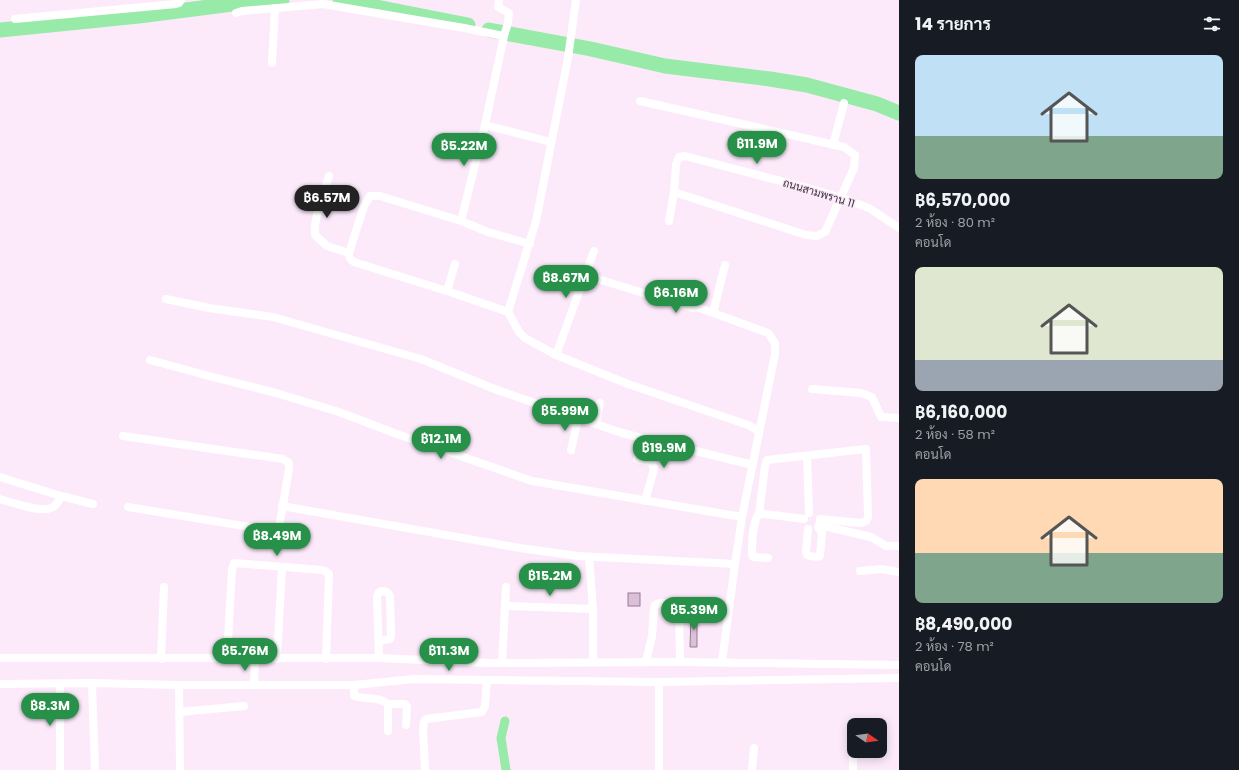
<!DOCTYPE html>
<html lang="th">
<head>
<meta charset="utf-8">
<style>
	body { margin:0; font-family:Poppins,Sarabun,sans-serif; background:#242831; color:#f1f3f6; height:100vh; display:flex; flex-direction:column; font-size:15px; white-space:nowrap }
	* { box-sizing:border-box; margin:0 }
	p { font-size:13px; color:#9ea1a6 }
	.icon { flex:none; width:22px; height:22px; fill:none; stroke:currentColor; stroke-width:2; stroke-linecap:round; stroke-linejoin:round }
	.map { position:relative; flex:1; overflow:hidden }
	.details { display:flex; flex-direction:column; background:#171b24; width:340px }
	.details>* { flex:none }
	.needle { width:26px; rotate:103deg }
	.fabs { position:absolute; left:847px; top:718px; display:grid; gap:8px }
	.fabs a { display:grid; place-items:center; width:40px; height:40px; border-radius:8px; background:#171b24; box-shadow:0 2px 10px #0003; font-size:20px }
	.price { position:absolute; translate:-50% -34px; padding:0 9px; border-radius:14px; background:#279149; color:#fff; font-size:13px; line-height:26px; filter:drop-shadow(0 1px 2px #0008) }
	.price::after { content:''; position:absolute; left:50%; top:24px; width:12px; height:9px; margin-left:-6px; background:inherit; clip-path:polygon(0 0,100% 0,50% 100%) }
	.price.selected { background:#222; color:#fff }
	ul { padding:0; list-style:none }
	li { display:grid; align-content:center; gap:8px; height:212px; padding:0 16px }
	li span { display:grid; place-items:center; height:124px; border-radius:8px; color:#555 }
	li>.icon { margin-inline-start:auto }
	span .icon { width:72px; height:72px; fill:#fffc; stroke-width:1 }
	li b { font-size:17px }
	h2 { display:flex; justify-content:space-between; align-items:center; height:48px; padding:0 16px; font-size:17px }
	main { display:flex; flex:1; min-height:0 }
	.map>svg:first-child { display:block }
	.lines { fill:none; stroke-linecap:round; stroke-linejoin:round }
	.canal { stroke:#98eaa8; stroke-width:9 }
	.river { stroke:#98eaa8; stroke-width:15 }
	.building { fill:#dcbfd9; stroke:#957b93 }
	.minor { stroke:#fff; stroke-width:8 }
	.labels { text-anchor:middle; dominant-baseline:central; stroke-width:3; stroke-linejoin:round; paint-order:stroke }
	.street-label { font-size:11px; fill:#413641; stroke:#fceafb }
</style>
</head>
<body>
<main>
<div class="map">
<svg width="899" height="770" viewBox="0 0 899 770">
	<rect width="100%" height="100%" fill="#fceafb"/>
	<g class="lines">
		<!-- canal -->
		<path class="canal" d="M 505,721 L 501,738 L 506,770"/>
		<!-- river -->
		<g class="river">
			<path d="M 340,0 L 468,25"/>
			<path d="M 0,30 L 139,16 L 240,3 L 282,0"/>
			<path d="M 489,30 L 591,49 L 665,66 L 770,79 L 807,85 L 877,104 L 899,113"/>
		</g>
	</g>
	<!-- building -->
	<g class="building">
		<rect x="628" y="593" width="12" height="13"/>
		<path d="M 691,615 L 697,615 L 697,647 L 690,647 Z"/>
	</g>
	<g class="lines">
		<!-- minor -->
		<g class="minor">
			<path d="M 499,0 L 498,7 L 509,13 L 508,23 L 504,36 L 485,125 L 461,221 L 488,232 L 530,244"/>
			<path d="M 576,0 L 568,58 L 536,221 L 508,312 L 519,332 L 525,338 L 556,355 L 628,384 L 748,425 L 759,431"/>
			<path d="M 236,13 L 242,11 L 323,4 L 464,28 L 504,36"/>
			<path d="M 15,19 L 176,4 L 179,3 L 181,0"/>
			<path d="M 272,63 L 275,8"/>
			<path d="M 640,101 L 844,147 L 855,155 L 854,168 L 825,232 L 817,236 L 806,235 L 674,192"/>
			<path d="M 485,125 L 551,142"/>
			<path d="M 833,145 L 844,103"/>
			<path d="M 329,176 C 324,192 313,219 315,235 L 327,246 L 349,253"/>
			<path d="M 461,221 L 380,196 L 370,196 L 364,206 L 349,253 C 349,259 351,261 357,263 L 447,291 L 508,312"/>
			<path d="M 669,221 L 674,192 L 676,164 L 679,157 L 685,156 L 808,188 L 841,198 L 869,208 L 899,228"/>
			<path d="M 585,275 L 692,308 L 697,307 L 768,333 L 775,343 L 775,354 L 742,517 L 735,564 L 722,662"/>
			<path d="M 447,291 L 455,264"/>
			<path d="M 166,299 L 209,308 L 273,317 L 421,359 L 497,390 L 622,433 L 753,465"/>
			<path d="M 713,313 L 725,265"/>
			<path d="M 556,355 L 594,251"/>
			<path d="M 150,360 L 209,376 L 276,393 L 339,412 L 397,434 L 532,481 L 742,517"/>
			<path d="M 812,389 L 861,393 L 872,397 L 881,417 L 899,418"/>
			<path d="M 596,424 L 600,403"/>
			<path d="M 123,436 L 283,459 L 289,463 L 289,469 L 279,528 L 274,531 L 128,507"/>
			<path d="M 571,450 L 578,419"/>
			<path d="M 807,456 L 809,513"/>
			<path d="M 637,459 L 651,462 L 654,469 L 645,501"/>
			<path d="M 0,477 L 61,496 L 93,504"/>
			<path d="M 0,499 C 11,502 41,513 51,508 C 56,506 59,501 61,496"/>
			<path d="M 282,506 L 520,548 L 578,556 L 735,564"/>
			<path d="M 759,514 L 765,466 L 767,460 L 866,449 L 868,517 L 866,521 L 861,523 L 820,519"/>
			<path d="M 819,525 L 871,537 L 886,546 L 899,546"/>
			<path d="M 808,529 L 806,552 L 807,555 C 811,557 816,557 820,556 L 822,533 L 818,527"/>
			<path d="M 589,557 L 593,609 L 593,662"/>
			<path d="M 768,558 L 753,557 L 752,555 C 752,544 752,522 759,514 L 765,514 L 804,519"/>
			<path d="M 860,571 L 881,569 L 899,572"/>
			<path d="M 679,603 L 680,662"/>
			<path d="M 506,606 L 593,609"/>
			<path d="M 379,641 L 390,639 L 391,636 L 390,596 C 387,591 383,590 379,592 L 377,597 L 379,658"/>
			<path d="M 0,658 L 379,658 L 488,663 L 680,662 L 899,665"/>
			<path d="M 161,659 L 164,587"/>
			<path d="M 227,659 L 232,569 L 234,563 L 322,570 L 325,571 L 329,574 L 326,659"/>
			<path d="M 277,659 L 282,567"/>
			<path d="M 646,662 L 652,636 L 654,609 L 655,605 L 660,603 L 698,602"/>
			<path d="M 502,663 L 506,587"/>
			<path d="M 92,683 L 95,770"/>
			<path d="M 0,684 L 92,683 L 179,685 L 354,685 L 414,679 L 659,682 L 899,678"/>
			<path d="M 179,685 L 180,770"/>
			<path d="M 254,685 L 255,659"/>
			<path d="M 354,685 L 354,696 C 366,700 378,696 388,704 L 388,731"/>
			<path d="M 388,704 L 405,704 L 407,707 L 406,725"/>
			<path d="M 179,712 L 244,706"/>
			<path d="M 853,740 L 853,770"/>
			<path d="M 60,770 L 60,684"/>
			<path d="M 425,770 L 423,728 L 424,722 L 426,719 L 482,712 L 485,706 L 487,680"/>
			<path d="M 659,770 L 659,682"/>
			<path d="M 752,770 L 754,748"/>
		</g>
	</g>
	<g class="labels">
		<!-- street labels -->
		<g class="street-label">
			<text transform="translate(819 193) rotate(17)">ถนนสามพราน 11</text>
		</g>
	</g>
</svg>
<div class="fabs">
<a><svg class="needle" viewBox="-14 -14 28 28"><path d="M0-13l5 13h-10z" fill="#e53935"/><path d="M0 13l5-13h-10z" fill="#9ea1a6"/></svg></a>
</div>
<b class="price" style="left:757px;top:165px">฿11.9M</b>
<b class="price" style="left:464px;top:167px">฿5.22M</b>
<b class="price selected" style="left:327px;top:219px">฿6.57M</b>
<b class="price" style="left:566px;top:299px">฿8.67M</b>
<b class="price" style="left:676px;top:314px">฿6.16M</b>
<b class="price" style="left:565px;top:432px">฿5.99M</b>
<b class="price" style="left:441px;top:460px">฿12.1M</b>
<b class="price" style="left:664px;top:469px">฿19.9M</b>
<b class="price" style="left:277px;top:557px">฿8.49M</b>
<b class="price" style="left:550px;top:597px">฿15.2M</b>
<b class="price" style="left:694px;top:631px">฿5.39M</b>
<b class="price" style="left:245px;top:672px">฿5.76M</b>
<b class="price" style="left:449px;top:672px">฿11.3M</b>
<b class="price" style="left:50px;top:727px">฿8.3M</b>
</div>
<section class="details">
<h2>14 รายการ<svg class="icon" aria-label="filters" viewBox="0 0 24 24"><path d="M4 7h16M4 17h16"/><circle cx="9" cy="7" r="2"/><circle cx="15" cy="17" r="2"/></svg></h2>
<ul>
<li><span style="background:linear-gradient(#bfe0f5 65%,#7fa58c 0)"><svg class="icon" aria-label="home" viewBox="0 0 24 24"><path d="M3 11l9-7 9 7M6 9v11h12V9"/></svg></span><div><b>฿6,570,000</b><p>2 ห้อง · 80 m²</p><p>คอนโด</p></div></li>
<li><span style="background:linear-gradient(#dfe7d0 75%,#9aa5b1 0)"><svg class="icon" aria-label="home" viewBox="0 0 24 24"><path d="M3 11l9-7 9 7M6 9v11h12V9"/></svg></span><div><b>฿6,160,000</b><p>2 ห้อง · 58 m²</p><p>คอนโด</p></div></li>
<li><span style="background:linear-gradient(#ffd9b3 60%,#7fa58c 0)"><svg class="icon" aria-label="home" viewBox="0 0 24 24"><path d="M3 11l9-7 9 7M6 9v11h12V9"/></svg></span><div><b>฿8,490,000</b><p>2 ห้อง · 78 m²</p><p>คอนโด</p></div></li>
</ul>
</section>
</main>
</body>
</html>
